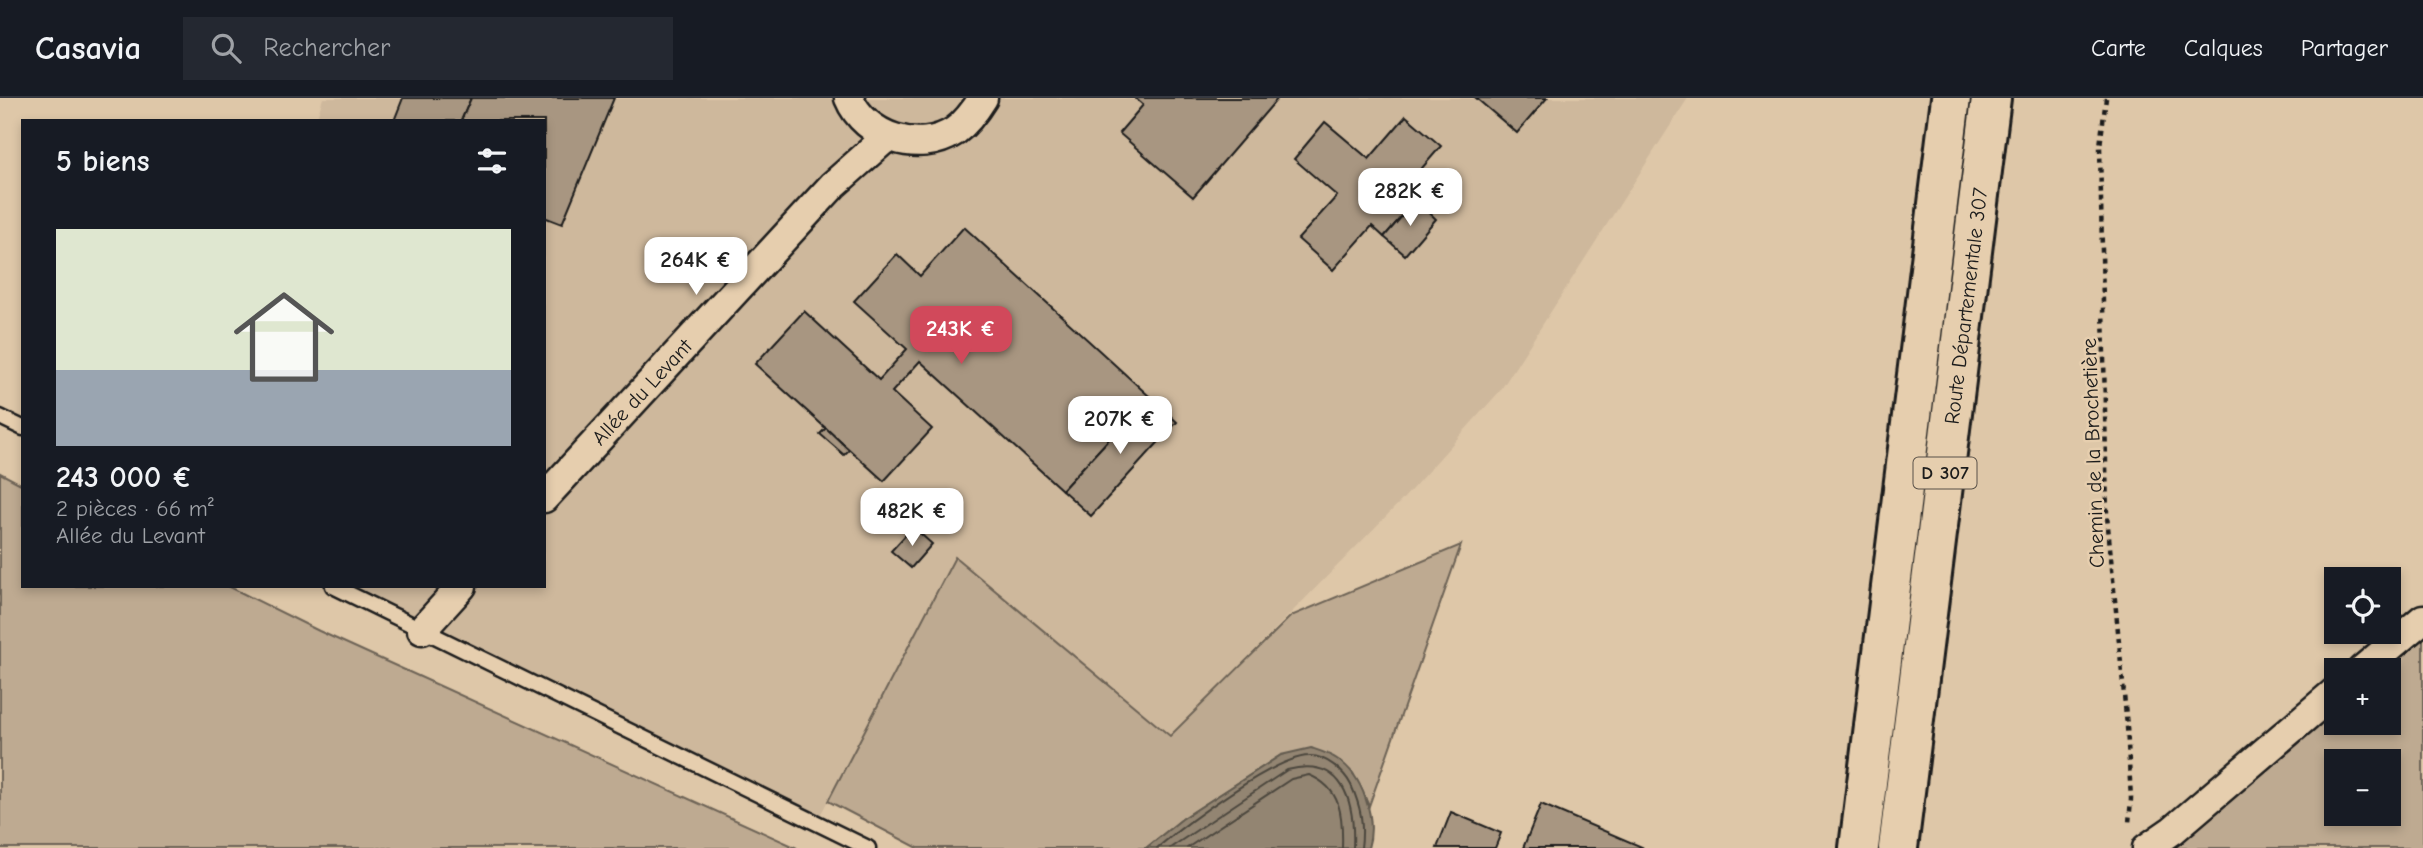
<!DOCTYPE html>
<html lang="fr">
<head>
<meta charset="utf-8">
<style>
	body { margin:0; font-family:"Comic Neue",sans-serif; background:#242831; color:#f1f3f6; height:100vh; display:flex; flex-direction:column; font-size:26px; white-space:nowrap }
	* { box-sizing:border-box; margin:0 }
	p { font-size:23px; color:#9ea1a6 }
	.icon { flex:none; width:38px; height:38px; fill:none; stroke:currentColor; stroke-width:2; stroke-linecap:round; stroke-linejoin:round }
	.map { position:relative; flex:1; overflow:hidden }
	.panel { position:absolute; left:21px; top:21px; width:525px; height:469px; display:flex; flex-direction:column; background:#171b24; border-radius:0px; box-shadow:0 4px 10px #0003 }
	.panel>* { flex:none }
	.tools { position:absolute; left:2324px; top:469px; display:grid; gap:14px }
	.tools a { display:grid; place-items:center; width:77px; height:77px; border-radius:0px; background:#171b24; box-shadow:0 4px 10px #0003; font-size:35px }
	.price { position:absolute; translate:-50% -60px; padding:0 16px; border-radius:14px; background:#fff; color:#222; font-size:23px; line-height:46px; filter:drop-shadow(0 2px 4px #0008) }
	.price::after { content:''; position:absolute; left:50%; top:42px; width:21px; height:16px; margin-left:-10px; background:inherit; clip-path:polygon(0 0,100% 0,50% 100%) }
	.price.selected { background:#d1495b; color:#fff }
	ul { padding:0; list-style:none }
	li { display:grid; align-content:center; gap:14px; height:371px; padding:0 35px }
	li span { display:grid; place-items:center; height:217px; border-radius:0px; color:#555 }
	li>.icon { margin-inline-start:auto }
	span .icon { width:126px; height:126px; fill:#fffc; stroke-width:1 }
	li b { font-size:30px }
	h2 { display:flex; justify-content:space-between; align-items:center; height:84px; padding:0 35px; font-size:30px }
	header { display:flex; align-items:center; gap:42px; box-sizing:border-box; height:98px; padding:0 35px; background:#171b24; border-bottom:2px solid #363941 }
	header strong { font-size:33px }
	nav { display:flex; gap:38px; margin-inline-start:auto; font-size:24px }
	.search { width:490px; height:63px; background:#242831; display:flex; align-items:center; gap:18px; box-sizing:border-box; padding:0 24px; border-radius:0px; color:#9ea1a6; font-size:26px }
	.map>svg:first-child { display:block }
	.built { fill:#ceb89c }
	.green { fill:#beaa91; stroke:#6d6356; stroke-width:2; fill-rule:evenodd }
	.water { fill:#938572; stroke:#635b50; stroke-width:2 }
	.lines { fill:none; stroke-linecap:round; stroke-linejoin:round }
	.shore { stroke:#4c463e; stroke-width:2 }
	.building { fill:#a89681; stroke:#1c1c1c; stroke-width:2 }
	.lane-casing { stroke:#1c1c1c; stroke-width:19 }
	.street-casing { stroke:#1c1c1c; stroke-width:33 }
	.primary-casing { stroke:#1c1c1c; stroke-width:44 }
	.path { stroke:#1c1c1c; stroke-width:4.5; stroke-dasharray:5 5; stroke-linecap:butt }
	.lane { stroke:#e6ceae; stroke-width:14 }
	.street { stroke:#e6ceae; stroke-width:28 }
	.primary { stroke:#e6ceae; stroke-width:38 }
	.labels { text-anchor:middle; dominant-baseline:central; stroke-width:5; stroke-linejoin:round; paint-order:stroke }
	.shield { fill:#e6ceae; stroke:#595148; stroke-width:2 }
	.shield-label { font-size:19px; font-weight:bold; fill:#1c1c1c }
	.street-label { font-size:21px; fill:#1c1c1c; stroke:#e6ceae }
</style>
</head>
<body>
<header>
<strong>Casavia</strong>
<div class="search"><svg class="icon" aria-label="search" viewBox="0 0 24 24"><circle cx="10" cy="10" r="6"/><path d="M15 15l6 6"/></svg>Rechercher</div>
<nav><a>Carte</a><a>Calques</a><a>Partager</a></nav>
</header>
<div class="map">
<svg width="2423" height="750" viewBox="0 0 2423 750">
	<rect width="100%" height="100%" fill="#dec7a8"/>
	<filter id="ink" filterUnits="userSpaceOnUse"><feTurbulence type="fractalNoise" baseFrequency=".0143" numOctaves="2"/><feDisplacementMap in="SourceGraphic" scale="14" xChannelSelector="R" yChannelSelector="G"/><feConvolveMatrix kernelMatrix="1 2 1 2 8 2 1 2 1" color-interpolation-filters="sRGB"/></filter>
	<g filter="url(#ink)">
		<!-- built -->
		<path class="built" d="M 323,0 L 1688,0 L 1500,293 L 1403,401 L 1170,638 L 955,459 L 812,733 L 340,488 L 544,488 L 544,23 L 316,23 Z"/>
		<!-- green -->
		<g class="green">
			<path d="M 0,375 L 23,387 L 23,488 L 228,488 L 319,533 L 797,750 L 0,750 Z"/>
			<path d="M 1461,447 L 1369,708 L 1353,675 L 1281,657 L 1182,721 L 1146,750 L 918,750 L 828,703 L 955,459 L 1170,638 L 1291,518 Z"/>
			<path d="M 2423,539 L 2423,750 L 2172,750 L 2336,612 L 2336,625 L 2389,625 L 2389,572 L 2384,572 ZM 2336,663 L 2389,663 L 2389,716 L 2336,716 Z"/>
		</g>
		<!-- water -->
		<path class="water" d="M 1311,650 C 1320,653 1330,656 1337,661 C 1363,677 1377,721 1368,750 L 1146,750 L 1182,721 L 1281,657 Z"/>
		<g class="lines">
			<!-- shore -->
			<g class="shore">
				<path d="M 1157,750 C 1185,726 1274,659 1309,658 C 1325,657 1344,673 1351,687 C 1361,709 1364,726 1361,750"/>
				<path d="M 1170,750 L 1287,672 C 1344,657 1355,704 1353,750"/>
				<path d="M 1187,750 L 1291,681 L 1309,677 C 1342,690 1343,719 1342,750"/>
			</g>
		</g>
		<!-- building -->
		<g class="building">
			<path d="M 403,0 L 471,0 L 461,23 L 394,23 Z"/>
			<path d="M 471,0 L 614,0 L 562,126 L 544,119 L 544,23 L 461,23 Z"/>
			<path d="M 1135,0 L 1278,0 L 1193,99 L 1119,35 L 1143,7 Z"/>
			<path d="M 1476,0 L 1547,0 L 1517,35 Z"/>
			<path d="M 1406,18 L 1441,48 L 1403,92 L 1416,102 L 1384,139 L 1372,128 L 1333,172 L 1298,141 L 1337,98 L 1294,61 L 1325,24 L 1369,61 Z"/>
			<path d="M 1416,102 L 1436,121 L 1405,157 L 1384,139 Z"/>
			<path d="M 964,129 L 1149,298 L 1062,392 L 920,263 L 892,294 L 932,331 L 884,383 L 755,266 L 804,213 L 879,282 L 907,251 L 854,203 L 897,156 L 920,178 Z"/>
			<path d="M 1149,298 L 1177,324 L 1091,418 L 1062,392 Z"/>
			<path d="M 826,330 L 849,352 L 844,357 L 820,336 Z"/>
			<path d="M 913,429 L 932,446 L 911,470 L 891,453 Z"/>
			<path d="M 1541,706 L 1642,749 L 1641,750 L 1523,750 Z"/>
			<path d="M 1451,714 L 1501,735 L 1495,750 L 1437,750 Z"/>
		</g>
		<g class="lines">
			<!-- lane casing -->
			<g class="lane-casing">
				<g id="lane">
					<path d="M 0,319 L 23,330"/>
					<path d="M 333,488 L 868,750"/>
				</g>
			</g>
			<!-- street casing -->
			<g class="street-casing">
				<g id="street">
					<path d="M 849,0 C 865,39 919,57 955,33 C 967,24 975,13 983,0"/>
					<path d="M 544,400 L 833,87 L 887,39"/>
					<path d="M 422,532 L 462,488"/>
					<path d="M 2362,572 L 2423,521"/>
					<path d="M 2147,750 L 2173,732 L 2336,593"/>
				</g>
			</g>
			<!-- primary casing -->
			<g class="primary-casing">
				<g id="primary">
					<path d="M 1859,750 L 1951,0"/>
					<path d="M 1898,750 L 1991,0"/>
				</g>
			</g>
			<!-- path -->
			<path class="path" d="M 2106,0 L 2100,48 L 2107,418 L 2127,628 L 2131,701 L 2129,725"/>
			<!-- lane -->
			<use href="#lane" class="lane"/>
			<!-- street -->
			<use href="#street" class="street"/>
			<!-- primary -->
			<use href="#primary" class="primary"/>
		</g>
	</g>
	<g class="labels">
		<!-- shield labels -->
		<rect class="shield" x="1913.5" y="359.5" width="63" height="31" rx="5"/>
		<g class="shield-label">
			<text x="1945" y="375">D 307</text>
		</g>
		<!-- street labels -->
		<g class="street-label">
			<text transform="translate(1966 208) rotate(-83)">Route Départementale 307</text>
			<text transform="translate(642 294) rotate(-47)">Allée du Levant</text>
			<text transform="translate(2093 355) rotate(-92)">Chemin de la Brochetière</text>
		</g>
	</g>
</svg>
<div class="tools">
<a><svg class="icon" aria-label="locate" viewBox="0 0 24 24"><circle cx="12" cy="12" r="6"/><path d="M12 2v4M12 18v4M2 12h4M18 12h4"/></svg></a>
<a>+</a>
<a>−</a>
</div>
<b class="price" style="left:1410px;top:130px">282K €</b>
<b class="price" style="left:696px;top:199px">264K €</b>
<b class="price selected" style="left:961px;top:268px">243K €</b>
<b class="price" style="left:1120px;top:358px">207K €</b>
<b class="price" style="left:912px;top:450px">482K €</b>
<section class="panel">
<h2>5 biens<svg class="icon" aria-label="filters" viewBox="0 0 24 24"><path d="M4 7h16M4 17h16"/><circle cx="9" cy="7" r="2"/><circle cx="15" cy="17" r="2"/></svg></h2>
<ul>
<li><span style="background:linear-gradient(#dfe7d0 65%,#9aa5b1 0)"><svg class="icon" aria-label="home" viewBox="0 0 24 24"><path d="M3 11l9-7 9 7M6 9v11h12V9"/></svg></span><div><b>243 000 €</b><p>2 pièces · 66 m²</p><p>Allée du Levant</p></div></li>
</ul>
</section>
</div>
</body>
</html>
